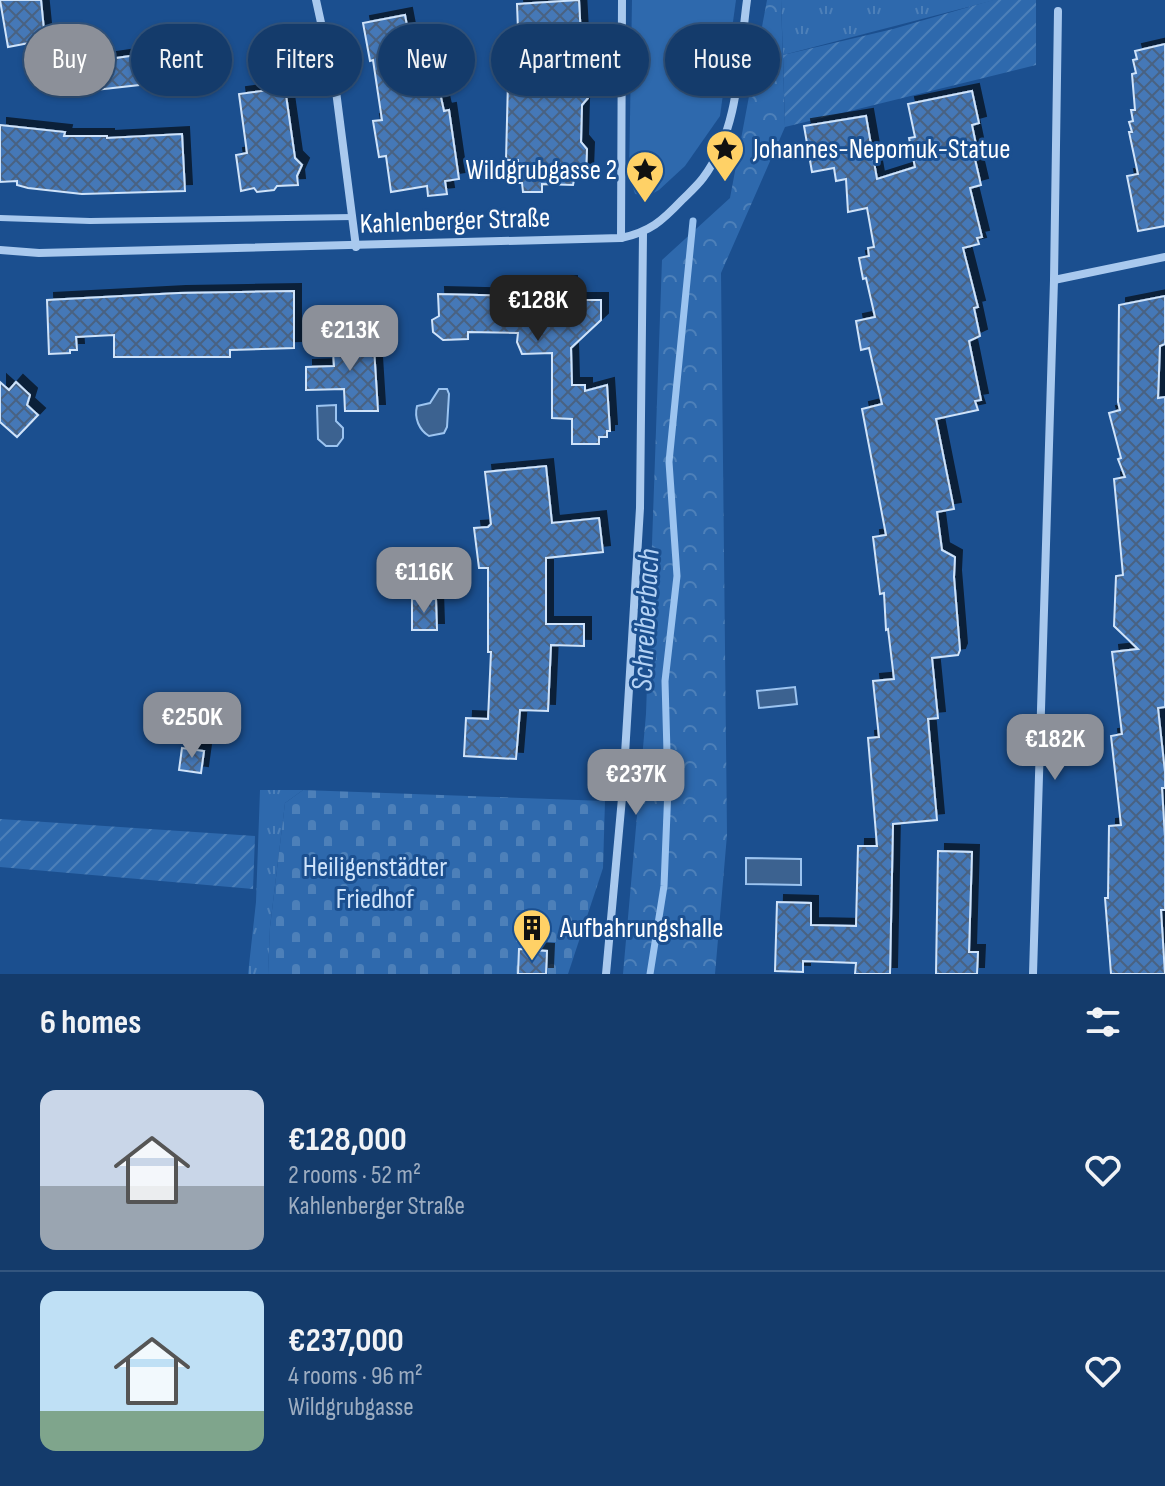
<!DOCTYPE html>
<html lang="en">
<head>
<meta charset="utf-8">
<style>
	body { margin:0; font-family:"Sofia Sans Condensed",sans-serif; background:#214673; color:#f1f3f6; height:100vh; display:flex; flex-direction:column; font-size:30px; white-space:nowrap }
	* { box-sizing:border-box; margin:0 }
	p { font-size:26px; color:#9dadc1 }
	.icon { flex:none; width:44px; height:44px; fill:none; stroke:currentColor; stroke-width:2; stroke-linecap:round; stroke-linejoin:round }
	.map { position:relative; height:974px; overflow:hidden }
	.side { display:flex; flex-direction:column; background:#143b6b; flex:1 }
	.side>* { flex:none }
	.banner { position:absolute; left:24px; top:24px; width:1118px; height:72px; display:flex; gap:16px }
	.price { position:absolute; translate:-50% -68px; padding:0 18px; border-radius:16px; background:#8c9099; color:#fff; font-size:26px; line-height:52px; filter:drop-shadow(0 2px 4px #0008) }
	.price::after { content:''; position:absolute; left:50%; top:48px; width:24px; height:18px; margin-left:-12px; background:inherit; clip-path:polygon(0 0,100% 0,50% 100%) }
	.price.current { background:#222; color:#fff }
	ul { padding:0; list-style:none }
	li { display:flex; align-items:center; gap:24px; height:200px; padding:0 40px }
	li+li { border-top:2px solid #33557e }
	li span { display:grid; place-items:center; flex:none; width:224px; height:160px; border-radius:16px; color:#555 }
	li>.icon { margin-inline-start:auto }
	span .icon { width:96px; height:96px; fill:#fffc; stroke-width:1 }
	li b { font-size:34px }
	h2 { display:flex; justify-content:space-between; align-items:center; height:96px; padding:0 40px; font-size:34px }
	.chip { padding:0 28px; border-radius:36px; background:#143b6b; box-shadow:0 2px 6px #0004,0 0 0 2px #33557e; font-size:28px; line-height:72px }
	.chip.current { background:#8c9099; color:#fff }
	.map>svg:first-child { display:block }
	.grass { fill:url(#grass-tufts) }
	.forest { fill:url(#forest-crowns) }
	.cemetery { fill:url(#cemetery-stones) }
	.park { fill:#2e69ad }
	.garden { fill:url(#garden-furrows) }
	.water { fill:#3c6290; stroke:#9cc4f0; stroke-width:2 }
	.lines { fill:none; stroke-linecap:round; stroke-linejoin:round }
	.stream { stroke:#9cc4f0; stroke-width:7 }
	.building { fill:url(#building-cross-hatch); stroke:#cfe3fa; stroke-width:2; filter:url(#shadow) }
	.lane { stroke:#a9c9ee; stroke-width:6 }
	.street { stroke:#a9c9ee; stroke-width:8 }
	.labels { text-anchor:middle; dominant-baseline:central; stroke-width:6; stroke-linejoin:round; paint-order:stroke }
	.poi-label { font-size:28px; fill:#fff; stroke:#1b4f8f; text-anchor:start }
	.street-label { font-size:28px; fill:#fff; stroke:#1b4f8f }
	.park-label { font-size:28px; fill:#cfe3fa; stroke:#1b4f8f }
	.water-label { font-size:30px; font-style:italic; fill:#b5d3f5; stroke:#1b4f8f }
</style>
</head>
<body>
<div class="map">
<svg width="1165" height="974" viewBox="0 0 1165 974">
	<defs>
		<pattern id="grass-tufts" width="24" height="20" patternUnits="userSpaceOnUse" patternTransform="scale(2)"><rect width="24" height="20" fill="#2e69ad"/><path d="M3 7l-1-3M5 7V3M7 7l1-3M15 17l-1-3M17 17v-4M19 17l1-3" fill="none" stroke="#4d80b9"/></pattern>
		<pattern id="forest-crowns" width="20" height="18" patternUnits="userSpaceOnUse" patternTransform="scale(2)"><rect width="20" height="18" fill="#2e69ad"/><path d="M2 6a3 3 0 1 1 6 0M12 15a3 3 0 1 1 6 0" fill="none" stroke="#4d80b9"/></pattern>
		<pattern id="cemetery-stones" width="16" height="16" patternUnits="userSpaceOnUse" patternTransform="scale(2)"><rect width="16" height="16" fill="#2e69ad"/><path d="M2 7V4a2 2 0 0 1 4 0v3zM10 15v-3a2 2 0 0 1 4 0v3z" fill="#4d80b9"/></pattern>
		<pattern id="garden-furrows" width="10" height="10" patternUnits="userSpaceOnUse" patternTransform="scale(2)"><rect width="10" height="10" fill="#2e69ad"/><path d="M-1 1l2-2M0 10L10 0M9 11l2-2" fill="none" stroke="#4d80b9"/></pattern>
		<pattern id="building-cross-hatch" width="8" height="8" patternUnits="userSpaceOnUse" patternTransform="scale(2)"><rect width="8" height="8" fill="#4478b7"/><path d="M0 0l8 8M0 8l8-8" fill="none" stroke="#486282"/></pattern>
		<filter id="shadow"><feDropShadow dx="7" dy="-7" stdDeviation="0" flood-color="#0009"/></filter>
	</defs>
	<rect width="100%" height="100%" fill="#1b4f8f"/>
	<!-- grass -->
	<g class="grass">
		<path d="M 781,0 L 995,0 L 783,55 Z"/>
		<path d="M 260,790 L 303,790 L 285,803 L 270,927 L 268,974 L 248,974 L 256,902 Z"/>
	</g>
	<!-- forest -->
	<path class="forest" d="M 767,0 L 781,0 L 785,127 L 721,273 L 727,835 L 715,974 L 623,974 L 646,714 L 662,260 L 730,198 Z"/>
	<!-- cemetery -->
	<path class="cemetery" d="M 303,790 L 605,801 L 603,868 L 568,974 L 268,974 L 270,927 L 285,803 Z"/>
	<!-- park -->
	<path class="park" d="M 632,0 L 736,0 L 720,116 L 685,166 L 659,190 L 648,196 L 635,194 L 629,176 Z"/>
	<!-- garden -->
	<g class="garden">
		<path d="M 993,0 L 1036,0 L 1036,65 L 785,127 L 783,55 L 893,29 Z"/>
		<path d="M 0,819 L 255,836 L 253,889 L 0,867 Z"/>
	</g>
	<!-- water -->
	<g class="water">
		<path d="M 439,389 L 447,389 L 449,394 L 447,427 L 444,433 L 429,436 C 419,430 414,418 417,406 L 430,403 Z"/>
		<path d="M 336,405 L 336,421 L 343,428 L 343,438 L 337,446 L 326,446 L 318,439 L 317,406 Z"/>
		<path d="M 795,687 L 797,704 L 759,708 L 757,691 Z"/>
		<path d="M 746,858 L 801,859 L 801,885 L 746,884 Z"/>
	</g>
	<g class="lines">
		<!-- stream -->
		<path class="stream" d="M 650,974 L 664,886 L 668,788 L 665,681 L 677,576 L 669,462 L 693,221"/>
	</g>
	<!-- building -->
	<g class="building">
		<path d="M 0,0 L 41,0 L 45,40 L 8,47 Z"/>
		<path d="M 579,0 L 582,55 L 589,55 L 588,98 L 582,105 L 581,142 L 587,149 L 586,175 L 575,175 L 573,185 L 542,184 L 542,192 L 523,192 L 522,183 L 517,183 L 518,160 L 506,160 L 508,81 L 520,81 L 517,4 Z"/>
		<path d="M 405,15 L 416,73 L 435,70 L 444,111 L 449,110 L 459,179 L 445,181 L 447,194 L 428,196 L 427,186 L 391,192 L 386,156 L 379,157 L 373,121 L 382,120 L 373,60 L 370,61 L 363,23 Z"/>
		<path d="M 1165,44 L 1165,226 L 1138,231 L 1127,176 L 1138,174 L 1129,132 L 1132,132 L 1129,122 L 1133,121 L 1131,110 L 1135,110 L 1132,74 L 1136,73 L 1133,60 L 1137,59 L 1135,51 Z"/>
		<path d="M 144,54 L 148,84 L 78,92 L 75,64 Z"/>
		<path d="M 285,88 L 295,158 L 302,165 L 297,176 L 298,185 L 277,186 L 274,190 L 257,192 L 254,188 L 241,191 L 236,155 L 247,153 L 239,94 Z"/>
		<path d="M 972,91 L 979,123 L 972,125 L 978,154 L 974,155 L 981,185 L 970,188 L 982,237 L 977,238 L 979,244 L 963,248 L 978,307 L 974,308 L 980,336 L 969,341 L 981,400 L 975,401 L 978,410 L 936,419 L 954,509 L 937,512 L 942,550 L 955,557 L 954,577 L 960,650 L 958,655 L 932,658 L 938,718 L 928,719 L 937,820 L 893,824 L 890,974 L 855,974 L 856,963 L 803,961 L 803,972 L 775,971 L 777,902 L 811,903 L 811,925 L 856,926 L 858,846 L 877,846 L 868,738 L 879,737 L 873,681 L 894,679 L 888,629 L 886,630 L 884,593 L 880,594 L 873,537 L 886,535 L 862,409 L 882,404 L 869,348 L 861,350 L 856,321 L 875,317 L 866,278 L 863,279 L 859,258 L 869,256 L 868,248 L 874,247 L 867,208 L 848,212 L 846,179 L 836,181 L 834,168 L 812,172 L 804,126 L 866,116 L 877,179 L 915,167 L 909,138 L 915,137 L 908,104 Z"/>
		<path d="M 0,125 L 65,132 L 64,136 L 107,136 L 107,138 L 182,134 L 185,191 L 82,194 L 28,188 L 17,185 L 17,181 L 0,182 Z"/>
		<path d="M 525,283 L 570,283 L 571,300 L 601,300 L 601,320 L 571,348 L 572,385 L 585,385 L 585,391 L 607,385 L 610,431 L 607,431 L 607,437 L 599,437 L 599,444 L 572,444 L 572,419 L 552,418 L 552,353 L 522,354 L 517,342 L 518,333 L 468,332 L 468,339 L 443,340 L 433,332 L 432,320 L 439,316 L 438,294 L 526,296 Z"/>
		<path d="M 294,291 L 294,348 L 230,350 L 230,357 L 114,357 L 114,335 L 76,337 L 77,350 L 70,350 L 70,353 L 49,354 L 47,300 L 179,293 Z"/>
		<path d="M 1165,296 L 1165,344 L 1160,346 L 1158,398 L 1165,397 L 1165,707 L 1158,708 L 1165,772 L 1165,788 L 1162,788 L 1165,837 L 1165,910 L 1161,910 L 1165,974 L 1111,974 L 1105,898 L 1108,898 L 1109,826 L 1121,825 L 1111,736 L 1122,734 L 1112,652 L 1138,649 L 1114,626 L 1116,576 L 1123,575 L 1114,479 L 1125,477 L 1118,459 L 1121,458 L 1109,413 L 1120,410 L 1118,402 L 1119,305 Z"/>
		<path d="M 373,332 L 378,411 L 345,411 L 344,389 L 306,390 L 306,367 L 334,366 L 333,352 L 338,352 L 337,335 Z"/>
		<path d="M 0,382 L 9,390 L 16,382 L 30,395 L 27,405 L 38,415 L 17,437 L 0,422 Z"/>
		<path d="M 546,466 L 552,523 L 599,518 L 603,552 L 546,558 L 546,624 L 584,624 L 584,646 L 551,645 L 548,711 L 520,710 L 516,759 L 464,756 L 466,718 L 488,719 L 491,652 L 488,652 L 488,568 L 479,568 L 474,528 L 488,527 L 491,524 L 485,472 Z"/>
		<path d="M 412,599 L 436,599 L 437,630 L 412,630 Z"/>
		<path d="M 182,748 L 204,751 L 201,773 L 179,770 Z"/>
		<path d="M 938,851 L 972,852 L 969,952 L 978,952 L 977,974 L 936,974 Z"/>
		<path d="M 519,949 L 547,951 L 546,974 L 518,974 Z"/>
	</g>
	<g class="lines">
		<!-- lane -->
		<path class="lane" d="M 0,218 L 90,221 L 353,217"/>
		<!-- street -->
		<g class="street">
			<path d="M 316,0 L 336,91 L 356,247"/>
			<path d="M 621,238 L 622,0"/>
			<path d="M 0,250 L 39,253 L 621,238 C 650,232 662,221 682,200 C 689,193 697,186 703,178 C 740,129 739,58 747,0"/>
			<path d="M 1054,280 L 1165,257"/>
			<path d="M 606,974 L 623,787 L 640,508 L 643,234"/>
			<path d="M 1033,974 L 1054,280 L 1058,11"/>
		</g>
	</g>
	<!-- icons -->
	<defs>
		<g id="sight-pin" transform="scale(2)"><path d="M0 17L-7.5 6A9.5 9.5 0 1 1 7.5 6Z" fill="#ffd166" stroke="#1b4f8f"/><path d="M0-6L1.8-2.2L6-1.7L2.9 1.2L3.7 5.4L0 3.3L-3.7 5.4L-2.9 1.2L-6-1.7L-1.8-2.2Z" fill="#111"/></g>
		<g id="building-pin" transform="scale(2)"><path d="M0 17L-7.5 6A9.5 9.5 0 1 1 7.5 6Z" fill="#ffd166" stroke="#1b4f8f"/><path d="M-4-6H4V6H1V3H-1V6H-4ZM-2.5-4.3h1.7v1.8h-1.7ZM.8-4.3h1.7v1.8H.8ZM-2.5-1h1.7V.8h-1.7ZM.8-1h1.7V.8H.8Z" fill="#111"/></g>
	</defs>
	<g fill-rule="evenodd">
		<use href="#sight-pin" x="725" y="149"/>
		<use href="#sight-pin" x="645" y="170"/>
		<use href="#building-pin" x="532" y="928"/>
	</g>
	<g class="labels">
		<!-- poi labels -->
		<g class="poi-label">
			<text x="753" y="149">Johannes-Nepomuk-Statue</text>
			<text x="617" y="170" text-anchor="end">Wildgrubgasse 2</text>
			<text x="560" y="928">Aufbahrungshalle</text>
		</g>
		<!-- street labels -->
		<g class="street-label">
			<text transform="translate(455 221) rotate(-2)">Kahlenberger Straße</text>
		</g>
		<!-- park labels -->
		<g class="park-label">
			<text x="375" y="867">Heiligenstädter<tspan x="375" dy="32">Friedhof</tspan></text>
		</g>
		<!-- water labels -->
		<g class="water-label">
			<text transform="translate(646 620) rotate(-87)">Schreiberbach</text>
		</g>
	</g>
</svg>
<b class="price current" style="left:538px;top:343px">€128K</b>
<b class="price" style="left:350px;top:373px">€213K</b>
<b class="price" style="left:424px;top:615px">€116K</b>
<b class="price" style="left:192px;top:760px">€250K</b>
<b class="price" style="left:1055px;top:782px">€182K</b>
<b class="price" style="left:636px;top:817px">€237K</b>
<div class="banner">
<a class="chip current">Buy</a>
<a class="chip">Rent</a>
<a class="chip">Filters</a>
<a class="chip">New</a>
<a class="chip">Apartment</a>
<a class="chip">House</a>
</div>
</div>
<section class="side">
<h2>6 homes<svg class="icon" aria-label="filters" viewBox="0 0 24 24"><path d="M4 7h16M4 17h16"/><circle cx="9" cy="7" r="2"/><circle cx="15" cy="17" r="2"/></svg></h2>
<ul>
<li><span style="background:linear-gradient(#c9d6e8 60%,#9aa5b1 0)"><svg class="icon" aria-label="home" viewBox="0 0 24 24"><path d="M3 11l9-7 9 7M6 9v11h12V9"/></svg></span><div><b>€128,000</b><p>2 rooms · 52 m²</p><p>Kahlenberger Straße</p></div><svg class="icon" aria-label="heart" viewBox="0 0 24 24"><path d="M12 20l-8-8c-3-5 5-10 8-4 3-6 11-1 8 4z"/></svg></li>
<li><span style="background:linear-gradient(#bfe0f5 75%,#7fa58c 0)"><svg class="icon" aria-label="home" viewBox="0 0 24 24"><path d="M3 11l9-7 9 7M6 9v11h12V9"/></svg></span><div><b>€237,000</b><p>4 rooms · 96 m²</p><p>Wildgrubgasse</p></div><svg class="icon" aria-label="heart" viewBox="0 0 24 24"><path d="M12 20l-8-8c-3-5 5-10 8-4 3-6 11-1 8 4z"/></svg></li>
</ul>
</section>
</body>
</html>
